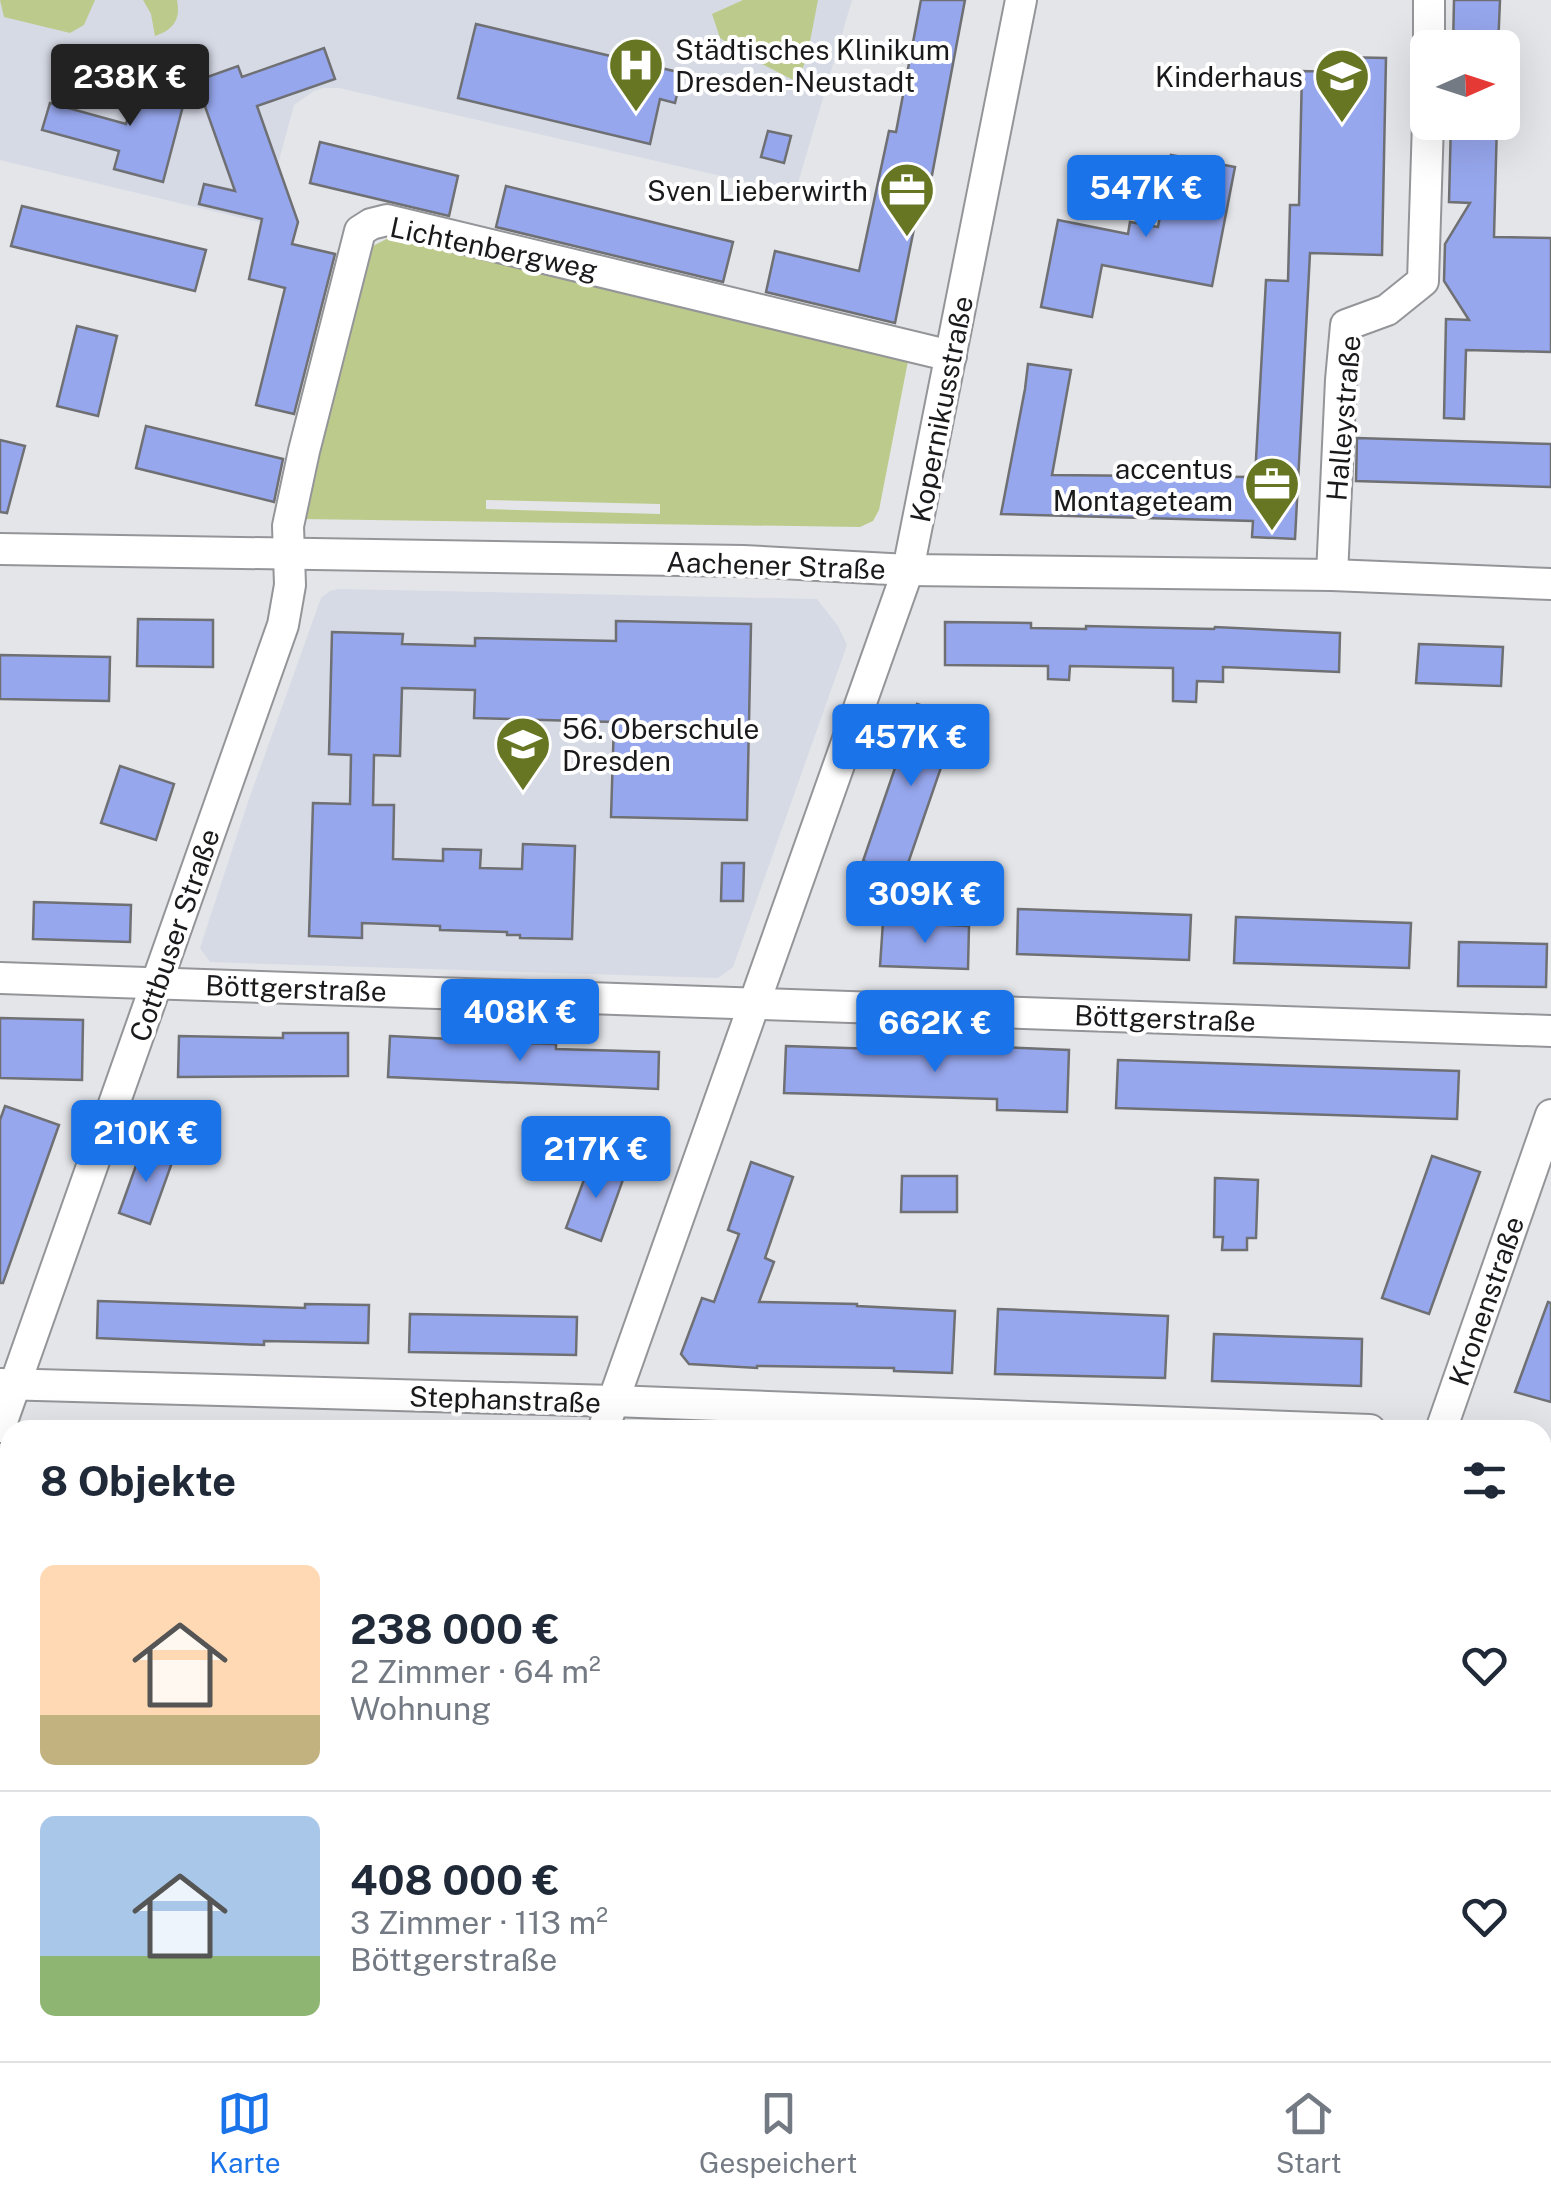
<!DOCTYPE html>
<html lang="de">
<head>
<meta charset="utf-8">
<style>
	body { margin:0; font-family:"Public Sans",sans-serif; background:#f2f2f3; color:#1f2937; height:100vh; display:flex; flex-direction:column; font-size:38px; white-space:nowrap }
	* { box-sizing:border-box; margin:0 }
	p { font-size:32px; color:#747a83 }
	.icon { flex:none; width:55px; height:55px; fill:none; stroke:currentColor; stroke-width:2; stroke-linecap:round; stroke-linejoin:round }
	.map { position:relative; flex:1; overflow:hidden }
	.sheet { position:absolute; left:0px; top:1420px; width:1552px; height:642px; display:flex; flex-direction:column; background:#fff; border-radius:30px 30px 0 0; box-shadow:0 10px 40px #0002 }
	.sheet>* { flex:none }
	.needle { width:65px; rotate:87deg }
	.controls { position:absolute; left:1410px; top:30px; display:grid; gap:20px }
	.controls a { display:grid; place-items:center; width:110px; height:110px; border-radius:15px; background:#fff; box-shadow:0 10px 40px #0002; font-size:50px }
	.price { position:absolute; translate:-50% -85px; padding:0 22px; border-radius:10px; background:#1a73e8; color:#fff; font-size:32px; line-height:65px; filter:drop-shadow(0 2px 5px #0008) }
	.price::after { content:''; position:absolute; left:50%; top:60px; width:30px; height:22px; margin-left:-15px; background:inherit; clip-path:polygon(0 0,100% 0,50% 100%) }
	.price.active { background:#222; color:#fff }
	ul { padding:0; list-style:none }
	li { display:flex; align-items:center; gap:30px; height:250px; padding:0 40px }
	li+li { border-top:2px solid #e0e1e3 }
	li span { display:grid; place-items:center; flex:none; width:280px; height:200px; border-radius:15px; color:#555 }
	li>.icon { margin-inline-start:auto }
	span .icon { width:120px; height:120px; fill:#fffc; stroke-width:1 }
	li b { font-size:42px }
	h2 { display:flex; justify-content:space-between; align-items:center; height:120px; padding:0 40px; font-size:42px }
	.dock { display:flex; justify-content:space-around; align-items:center; height:140px; border-top:2px solid #e0e1e3; background:#fff; font-size:28px; color:#747a83 }
	.dock a { display:grid; justify-items:center; gap:5px }
	.dock .active { color:#1a73e8 }
	.map>svg:first-child { display:block }
	.built { fill:#d6dae5 }
	.green { fill:#bccb8c; fill-rule:evenodd }
	.building { fill:#97a7ed; stroke:#6f7073; stroke-width:2.5 }
	.lines { fill:none; stroke-linecap:round; stroke-linejoin:round }
	.street-casing { stroke:#949599; stroke-width:34 }
	.street { stroke:#fff; stroke-width:30 }
	.labels { text-anchor:middle; dominant-baseline:central; stroke-width:8; stroke-linejoin:round; paint-order:stroke }
	.poi-label { font-size:28px; fill:#1a1a1c; stroke:#fff; text-anchor:end }
	.street-label { font-size:28px; fill:#1a1a1c; stroke:#fff }
</style>
</head>
<body>
<div class="map">
<svg width="1551" height="2061" viewBox="0 0 1551 2061">
	<rect width="100%" height="100%" fill="#e4e5e9"/>
	<!-- built -->
	<g class="built">
		<path d="M 0,0 L 852,0 L 795,193 L 339,88 L 323,88 L 314,91 L 294,105 L 262,223 L 0,160 Z"/>
		<path d="M 339,589 L 817,599 L 838,626 L 847,645 L 733,967 L 718,978 L 210,962 L 200,948 L 248,802 L 321,598 L 330,591 Z"/>
	</g>
	<!-- green -->
	<g class="green">
		<path d="M 0,0 L 95,0 L 84,25 L 70,33 L 4,17 Z"/>
		<path d="M 143,0 L 177,0 C 181,20 173,30 155,36 L 151,14 Z"/>
		<path d="M 743,0 L 818,0 L 807,57 L 797,82 L 760,63 L 720,38 L 712,14 Z"/>
		<path d="M 402,231 L 909,356 L 879,510 L 873,521 L 860,527 L 300,519 L 363,251 ZM 486,500 L 660,504 L 660,514 L 486,509 Z"/>
		<path d="M 10,1975 L 10,2052 L 685,2052 L 724,2061 L 0,2061 L 0,1978 L 1,1976 Z"/>
	</g>
	<!-- building -->
	<g class="building">
		<path d="M 921,0 L 965,0 L 932,175 L 925,174 L 895,323 L 766,292 L 775,251 L 859,271 L 889,131 L 896,132 Z"/>
		<path d="M 1454,0 L 1500,0 L 1498,48 L 1453,48 Z"/>
		<path d="M 476,24 L 682,73 L 675,103 L 660,99 L 650,144 L 458,98 Z"/>
		<path d="M 324,48 L 335,79 L 257,106 L 298,222 L 292,244 L 335,254 L 294,414 L 256,405 L 285,288 L 249,279 L 262,219 L 199,204 L 204,184 L 235,191 L 196,81 L 238,66 L 242,77 Z"/>
		<path d="M 1339,57 L 1386,58 L 1382,255 L 1310,253 L 1295,539 L 1252,537 L 1253,521 L 1001,514 L 1025,389 L 1028,364 L 1071,370 L 1052,475 L 1255,477 L 1266,280 L 1288,281 L 1290,205 L 1299,205 L 1302,71 L 1338,72 Z"/>
		<path d="M 138,79 L 173,89 L 189,83 L 163,182 L 114,169 L 119,151 L 42,130 L 50,103 L 126,124 Z"/>
		<path d="M 1451,122 L 1497,122 L 1494,237 L 1551,238 L 1551,352 L 1466,350 L 1464,419 L 1444,418 L 1446,319 L 1469,320 L 1444,281 L 1445,244 L 1470,203 L 1449,202 Z"/>
		<path d="M 768,131 L 791,136 L 784,163 L 761,157 Z"/>
		<path d="M 320,142 L 458,176 L 449,216 L 310,183 Z"/>
		<path d="M 1171,155 L 1235,167 L 1212,286 L 1102,265 L 1092,317 L 1041,307 L 1058,220 L 1128,234 L 1130,222 L 1158,227 Z"/>
		<path d="M 506,186 L 733,242 L 723,282 L 496,227 Z"/>
		<path d="M 22,206 L 206,250 L 195,291 L 11,246 Z"/>
		<path d="M 77,326 L 117,336 L 98,416 L 57,406 Z"/>
		<path d="M 146,426 L 283,459 L 274,502 L 136,468 Z"/>
		<path d="M 1357,438 L 1551,444 L 1551,487 L 1356,481 Z"/>
		<path d="M 0,440 L 25,446 L 7,513 L 0,512 Z"/>
		<path d="M 138,619 L 213,620 L 213,667 L 137,666 Z"/>
		<path d="M 616,621 L 751,624 L 747,820 L 611,817 L 614,722 L 474,718 L 475,690 L 402,688 L 400,756 L 374,755 L 373,805 L 394,805 L 393,859 L 443,861 L 443,849 L 481,850 L 480,868 L 522,869 L 523,844 L 575,846 L 572,939 L 520,938 L 520,935 L 507,935 L 507,932 L 440,930 L 440,926 L 362,923 L 362,938 L 309,936 L 313,803 L 350,804 L 351,755 L 329,754 L 332,632 L 403,634 L 402,644 L 475,646 L 475,638 L 616,641 Z"/>
		<path d="M 945,622 L 1031,623 L 1031,628 L 1086,629 L 1086,626 L 1214,629 L 1215,627 L 1340,633 L 1339,672 L 1223,667 L 1223,682 L 1197,681 L 1196,702 L 1173,701 L 1173,668 L 1070,666 L 1069,680 L 1048,679 L 1048,666 L 945,665 Z"/>
		<path d="M 1419,644 L 1503,647 L 1501,686 L 1416,683 Z"/>
		<path d="M 0,655 L 110,657 L 109,701 L 0,699 Z"/>
		<path d="M 917,704 L 958,718 L 904,875 L 863,861 Z"/>
		<path d="M 120,766 L 174,784 L 156,840 L 101,823 Z"/>
		<path d="M 722,863 L 744,863 L 743,901 L 721,901 Z"/>
		<path d="M 34,902 L 131,905 L 130,942 L 33,939 Z"/>
		<path d="M 1018,909 L 1191,915 L 1189,960 L 1017,954 Z"/>
		<path d="M 1236,917 L 1411,923 L 1409,968 L 1234,963 Z"/>
		<path d="M 883,922 L 969,926 L 968,969 L 880,966 Z"/>
		<path d="M 1459,942 L 1547,944 L 1546,987 L 1458,986 Z"/>
		<path d="M 0,1018 L 83,1020 L 82,1080 L 0,1078 Z"/>
		<path d="M 283,1033 L 348,1033 L 348,1076 L 178,1077 L 179,1036 L 283,1038 Z"/>
		<path d="M 390,1036 L 451,1039 L 451,1041 L 556,1044 L 556,1049 L 659,1052 L 658,1089 L 388,1077 Z"/>
		<path d="M 786,1046 L 999,1053 L 1000,1047 L 1069,1050 L 1067,1112 L 997,1110 L 997,1099 L 784,1093 Z"/>
		<path d="M 1118,1060 L 1459,1071 L 1457,1119 L 1116,1108 Z"/>
		<path d="M 5,1106 L 59,1125 L 3,1283 L 0,1283 L 0,1120 Z"/>
		<path d="M 143,1146 L 174,1157 L 150,1224 L 119,1213 Z"/>
		<path d="M 1432,1156 L 1480,1172 L 1429,1314 L 1382,1298 Z"/>
		<path d="M 591,1161 L 625,1174 L 601,1241 L 566,1228 Z"/>
		<path d="M 751,1162 L 793,1177 L 765,1258 L 774,1262 L 759,1302 L 857,1304 L 857,1306 L 955,1311 L 952,1373 L 894,1371 L 894,1368 L 757,1366 L 757,1368 L 689,1364 L 681,1354 L 702,1298 L 714,1302 L 739,1234 L 728,1230 Z"/>
		<path d="M 902,1176 L 957,1176 L 957,1212 L 901,1212 Z"/>
		<path d="M 1215,1178 L 1258,1180 L 1256,1238 L 1247,1238 L 1247,1250 L 1222,1250 L 1223,1237 L 1214,1237 Z"/>
		<path d="M 98,1301 L 305,1308 L 305,1304 L 369,1305 L 368,1343 L 264,1341 L 264,1345 L 97,1338 Z"/>
		<path d="M 1548,1302 L 1551,1303 L 1551,1402 L 1515,1392 Z"/>
		<path d="M 998,1309 L 1168,1316 L 1165,1378 L 995,1374 Z"/>
		<path d="M 410,1314 L 577,1317 L 576,1355 L 409,1352 Z"/>
		<path d="M 1214,1334 L 1362,1339 L 1361,1386 L 1212,1381 Z"/>
	</g>
	<g class="lines">
		<!-- street casing -->
		<g class="street-casing">
			<g id="street">
				<path d="M 1429,48 L 1429,0"/>
				<path d="M 0,549 L 743,561 L 908,570 L 1332,575 L 1551,584"/>
				<path d="M 1332,575 L 1341,380 L 1346,325 L 1387,310 L 1423,281 L 1428,122"/>
				<path d="M 0,978 L 1551,1031"/>
				<path d="M 0,1384 L 613,1401 L 1370,1430"/>
				<path d="M 0,1427 L 283,625 L 290,585 L 288,526 L 304,451 L 360,231 L 371,224 L 387,220 L 951,356"/>
				<path d="M 603,1430 L 908,570 L 1021,0"/>
				<path d="M 1441,1430 L 1551,1115"/>
				<path d="M 1542,1457 L 1551,1459"/>
				<path d="M 0,1819 L 10,1819"/>
				<path d="M 1542,1970 L 1551,1973"/>
				<path d="M 1224,2061 L 1227,2052"/>
			</g>
		</g>
		<!-- street -->
		<use href="#street" class="street"/>
	</g>
	<!-- icons -->
	<defs>
		<g id="hospital-pin" transform="scale(2.875)"><path d="M0 17L-7.5 6A9.5 9.5 0 1 1 7.5 6Z" fill="#667623" stroke="#fff"/><path d="M-5-5h3v3.5h4V-5h3V5h-3V1.5h-4V5h-3Z" fill="#fff"/></g>
		<g id="school-pin" transform="scale(2.875)"><path d="M0 17L-7.5 6A9.5 9.5 0 1 1 7.5 6Z" fill="#667623" stroke="#fff"/><path d="M0-5L7-2L0 1L-7-2ZM-4 1L0 2.5L4 1V4Q0 6-4 4Z" fill="#fff"/></g>
		<g id="office-pin" transform="scale(2.875)"><path d="M0 17L-7.5 6A9.5 9.5 0 1 1 7.5 6Z" fill="#667623" stroke="#fff"/><path d="M-6-3h4V-5.5h4V-3h4V5H-6ZM-1-4.5V-3h2v-1.5ZM-6 0V1H6V0Z" fill="#fff"/></g>
	</defs>
	<g fill-rule="evenodd">
		<use href="#hospital-pin" x="636" y="65"/>
		<use href="#school-pin" x="1342" y="76"/>
		<use href="#office-pin" x="907" y="190"/>
		<use href="#office-pin" x="1272" y="484"/>
		<use href="#school-pin" x="523" y="744"/>
	</g>
	<g class="labels">
		<!-- poi labels -->
		<g class="poi-label">
			<text x="675" y="49" text-anchor="start">Städtisches Klinikum<tspan x="675" dy="32">Dresden-Neustadt</tspan></text>
			<text x="1303" y="76">Kinderhaus</text>
			<text x="868" y="190">Sven Lieberwirth</text>
			<text x="1233" y="468">accentus<tspan x="1233" dy="32">Montageteam</tspan></text>
			<text x="562" y="728" text-anchor="start">56. Oberschule<tspan x="562" dy="32">Dresden</tspan></text>
		</g>
		<!-- street labels -->
		<g class="street-label">
			<text transform="translate(494 248) rotate(12)">Lichtenbergweg</text>
			<text transform="translate(941 409) rotate(-79)">Kopernikusstraße</text>
			<text transform="translate(1343 418) rotate(-85)">Halleystraße</text>
			<text transform="translate(776 565) rotate(2)">Aachener Straße</text>
			<text transform="translate(174 935) rotate(-71)">Cottbuser Straße</text>
			<text transform="translate(296 988) rotate(2)">Böttgerstraße</text>
			<text transform="translate(1165 1018) rotate(2)">Böttgerstraße</text>
			<text transform="translate(1486 1301) rotate(-71)">Kronenstraße</text>
			<text transform="translate(505 1399) rotate(2)">Stephanstraße</text>
		</g>
	</g>
</svg>
<div class="controls">
<a><svg class="needle" viewBox="-14 -14 28 28"><path d="M0-13l5 13h-10z" fill="#e53935"/><path d="M0 13l5-13h-10z" fill="#747a83"/></svg></a>
</div>
<b class="price active" style="left:130px;top:129px">238K €</b>
<b class="price" style="left:1146px;top:240px">547K €</b>
<b class="price" style="left:911px;top:789px">457K €</b>
<b class="price" style="left:925px;top:946px">309K €</b>
<b class="price" style="left:520px;top:1064px">408K €</b>
<b class="price" style="left:935px;top:1075px">662K €</b>
<b class="price" style="left:146px;top:1185px">210K €</b>
<b class="price" style="left:596px;top:1201px">217K €</b>
<section class="sheet">
<h2>8 Objekte<svg class="icon" aria-label="filters" viewBox="0 0 24 24"><path d="M4 7h16M4 17h16"/><circle cx="9" cy="7" r="2"/><circle cx="15" cy="17" r="2"/></svg></h2>
<ul>
<li><span style="background:linear-gradient(#ffd9b3 75%,#c2b280 0)"><svg class="icon" aria-label="home" viewBox="0 0 24 24"><path d="M3 11l9-7 9 7M6 9v11h12V9"/></svg></span><div><b>238 000 €</b><p>2 Zimmer · 64 m²</p><p>Wohnung</p></div><svg class="icon" aria-label="heart" viewBox="0 0 24 24"><path d="M12 20l-8-8c-3-5 5-10 8-4 3-6 11-1 8 4z"/></svg></li>
<li><span style="background:linear-gradient(#a9c7e8 70%,#8fb573 0)"><svg class="icon" aria-label="home" viewBox="0 0 24 24"><path d="M3 11l9-7 9 7M6 9v11h12V9"/></svg></span><div><b>408 000 €</b><p>3 Zimmer · 113 m²</p><p>Böttgerstraße</p></div><svg class="icon" aria-label="heart" viewBox="0 0 24 24"><path d="M12 20l-8-8c-3-5 5-10 8-4 3-6 11-1 8 4z"/></svg></li>
</ul>
</section>
</div>
<nav class="dock">
<a class="active"><svg class="icon" aria-label="map" viewBox="0 0 24 24"><path d="M3 6l6-2 6 2 6-2v14l-6 2-6-2-6 2zM9 4v14M15 6v14"/></svg>Karte</a>
<a><svg class="icon" aria-label="saved" viewBox="0 0 24 24"><path d="M7 4h10v16l-5-4-5 4z"/></svg>Gespeichert</a>
<a><svg class="icon" aria-label="home" viewBox="0 0 24 24"><path d="M3 11l9-7 9 7M6 9v11h12V9"/></svg>Start</a>
</nav>
</body>
</html>
